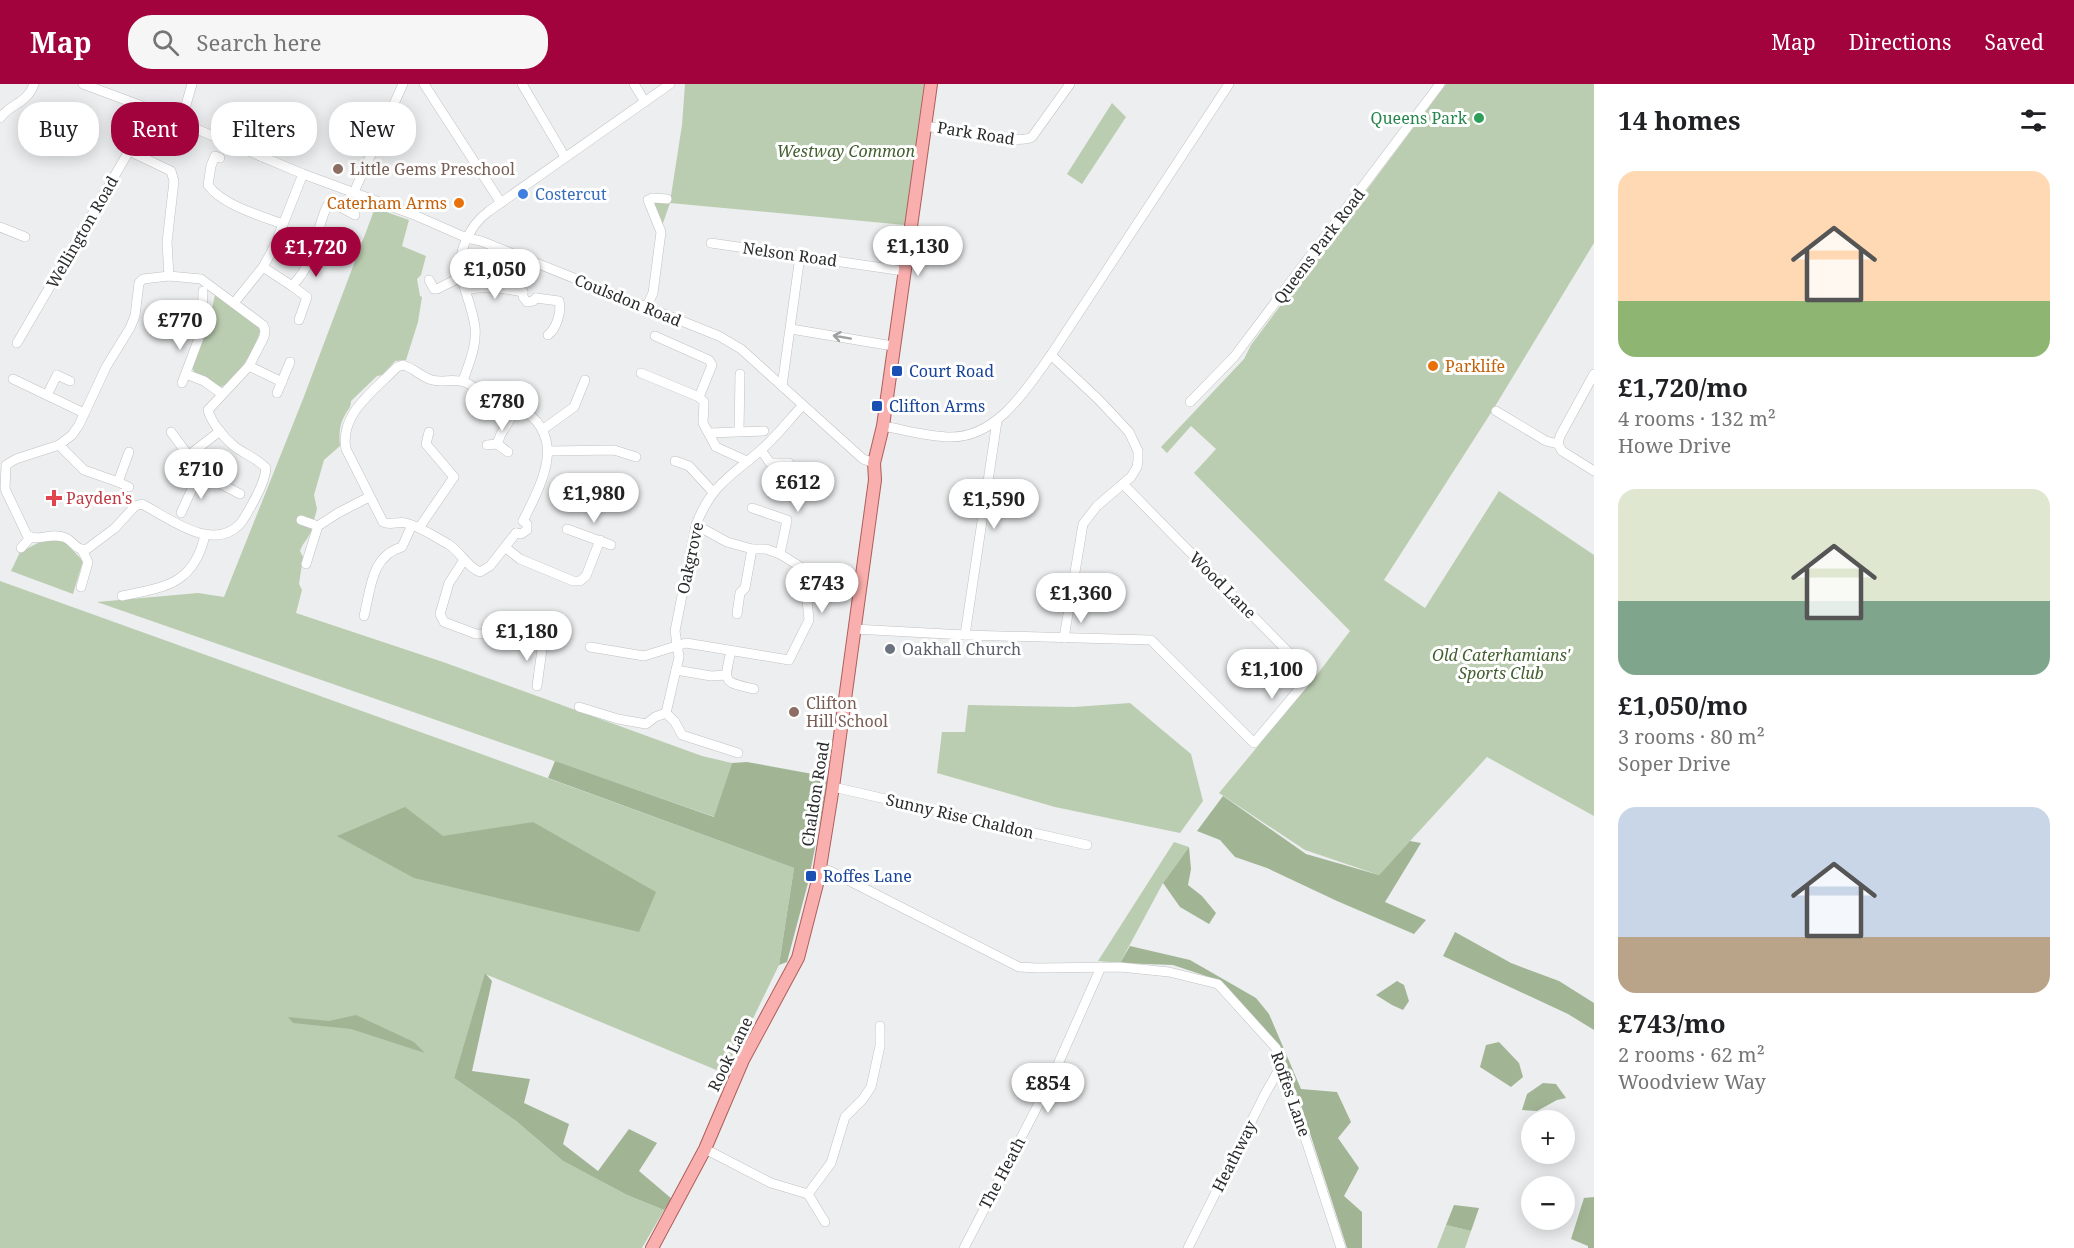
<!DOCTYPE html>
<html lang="en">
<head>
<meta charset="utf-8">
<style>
	body { margin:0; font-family:"Noto Serif",serif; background:#f6f6f6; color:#202124; height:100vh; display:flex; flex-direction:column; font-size:22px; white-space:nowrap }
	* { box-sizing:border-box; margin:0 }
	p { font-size:20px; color:#757577 }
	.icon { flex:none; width:33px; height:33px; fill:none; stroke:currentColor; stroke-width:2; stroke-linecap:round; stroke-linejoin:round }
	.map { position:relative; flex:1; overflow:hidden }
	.panel { display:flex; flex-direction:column; background:#fff; width:480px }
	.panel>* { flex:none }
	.top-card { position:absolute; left:18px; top:18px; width:570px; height:54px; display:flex; gap:12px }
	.fabs { position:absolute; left:1521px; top:1026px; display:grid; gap:12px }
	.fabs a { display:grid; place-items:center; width:54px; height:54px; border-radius:50%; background:#fff; box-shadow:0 3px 15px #0003; font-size:30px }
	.price { position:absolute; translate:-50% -51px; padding:0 14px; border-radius:21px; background:#fff; color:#222; font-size:20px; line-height:39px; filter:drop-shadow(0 2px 3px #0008) }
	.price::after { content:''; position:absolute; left:50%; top:36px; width:18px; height:14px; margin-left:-9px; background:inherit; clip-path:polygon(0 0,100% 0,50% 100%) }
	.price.current { background:#a2033c; color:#fff }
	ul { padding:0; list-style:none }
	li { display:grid; align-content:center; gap:12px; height:318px; padding:0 24px }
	li span { display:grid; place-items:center; height:186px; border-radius:18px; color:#555 }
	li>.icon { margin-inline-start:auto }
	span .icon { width:108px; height:108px; fill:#fffc; stroke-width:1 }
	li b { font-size:26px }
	h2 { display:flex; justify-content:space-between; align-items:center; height:72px; padding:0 24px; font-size:26px }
	.tag { padding:0 21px; border-radius:24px; background:#fff; box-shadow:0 3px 15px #0003; font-size:21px; line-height:54px }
	.tag.current { background:#a2033c; color:#fff }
	header { display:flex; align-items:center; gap:36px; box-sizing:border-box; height:84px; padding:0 30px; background:#a2033c; color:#fff }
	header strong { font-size:28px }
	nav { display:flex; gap:33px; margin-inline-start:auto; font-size:21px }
	.search { width:420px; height:54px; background:#f6f6f6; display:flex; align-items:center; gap:15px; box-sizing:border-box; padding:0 21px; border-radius:24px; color:#757577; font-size:22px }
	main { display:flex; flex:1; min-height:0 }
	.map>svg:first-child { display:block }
	.green { fill:#bbcdb0 }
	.forest { fill:#a1b595 }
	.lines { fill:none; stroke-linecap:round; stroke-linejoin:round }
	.minor-casing { stroke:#c0c1c3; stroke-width:10 }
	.major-casing { stroke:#ae5e5c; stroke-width:14 }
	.minor { stroke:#fff; stroke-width:9 }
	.major { stroke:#f9afad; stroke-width:12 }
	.oneway { stroke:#9fa0a0 }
	.leisure-dot { fill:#2e9e5b; stroke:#fff; stroke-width:2 }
	.education-dot { fill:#8d6e63; stroke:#fff; stroke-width:2 }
	.shop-dot { fill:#3f7fe0; stroke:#fff; stroke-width:2 }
	.food-dot { fill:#e8710a; stroke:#fff; stroke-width:2 }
	.transit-dot { fill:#1a4fb4; stroke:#fff; stroke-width:2 }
	.health-dot { fill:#e0444e; stroke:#fff; stroke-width:2 }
	.worship-dot { fill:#6b7280; stroke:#fff; stroke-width:2 }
	.labels { text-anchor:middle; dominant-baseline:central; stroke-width:6; stroke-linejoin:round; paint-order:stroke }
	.leisure-label { font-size:16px; fill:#27864d; stroke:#fff; text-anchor:end }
	.street-label { font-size:16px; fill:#2a2b2c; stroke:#fff }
	.park-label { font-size:16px; font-style:italic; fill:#446030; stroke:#fff }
	.education-label { font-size:16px; fill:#785e54; stroke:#fff; text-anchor:start }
	.shop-label { font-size:16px; fill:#366cbe; stroke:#fff; text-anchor:start }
	.food-label { font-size:16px; fill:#c56008; stroke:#fff; text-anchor:end }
	.transit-label { font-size:16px; fill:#164399; stroke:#fff; text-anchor:start }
	.health-label { font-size:16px; fill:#be3a42; stroke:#fff; text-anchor:start }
	.worship-label { font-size:16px; fill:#5b616d; stroke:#fff; text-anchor:start }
</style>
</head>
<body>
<header>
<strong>Map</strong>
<div class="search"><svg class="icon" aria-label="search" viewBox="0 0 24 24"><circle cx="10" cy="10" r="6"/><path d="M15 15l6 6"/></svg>Search here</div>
<nav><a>Map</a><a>Directions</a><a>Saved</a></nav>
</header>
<main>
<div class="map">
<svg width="1594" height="1164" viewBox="0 0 1594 1164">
	<rect width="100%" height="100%" fill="#eceeef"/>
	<!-- green -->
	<g class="green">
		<path d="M 685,0 L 924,0 L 905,141 L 670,119 L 662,142 L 652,119 L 654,118 L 670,118 L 682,41 Z"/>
		<path d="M 1446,0 L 1594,0 L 1594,159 L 1494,324 L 1384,496 L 1425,524 L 1499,407 L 1594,471 L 1594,732 L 1487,673 L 1379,791 L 1305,766 L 1219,709 L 1316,592 L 1350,547 L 1194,389 L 1216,365 L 1191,342 L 1167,369 L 1161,363 L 1244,275 L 1251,261 Z"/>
		<path d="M 1112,19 L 1126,33 L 1082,100 L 1067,90 Z"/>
		<path d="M 375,124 L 409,136 L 402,162 L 426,172 L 421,191 L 417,195 L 420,212 L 422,213 L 418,238 L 406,276 L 395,277 L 382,291 L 377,292 L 351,317 C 351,324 348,325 345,331 C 339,341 339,351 340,362 L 324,376 L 314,411 L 317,425 L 314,436 L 309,443 L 312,445 C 308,456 303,458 300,467 L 303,473 L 299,500 L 302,506 L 296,529 L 443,578 L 702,672 L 732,679 L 715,733 L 97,518 L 198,509 L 224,513 L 303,315 Z"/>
		<path d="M 215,211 L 259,243 L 260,247 C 256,264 237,296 221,303 L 196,291 L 192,284 L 208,242 Z"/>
		<path d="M 48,454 L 64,457 L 83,477 L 73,510 L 11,487 L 20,468 Z"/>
		<path d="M 0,497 L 462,663 L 794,784 L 779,881 L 726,990 L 485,890 L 454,994 L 516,1037 L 563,1077 L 627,1111 L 664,1126 L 642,1164 L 0,1164 Z"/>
		<path d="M 1130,619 L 1191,670 L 1203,717 L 1180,749 L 1055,723 L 937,689 L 942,648 L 965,648 L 968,621 L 1074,623 Z"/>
		<path d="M 1174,758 L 1189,763 L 1163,799 L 1120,879 L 1098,877 Z"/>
		<path d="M 1446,1141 L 1471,1147 L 1465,1164 L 1437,1164 Z"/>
	</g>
	<!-- forest -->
	<g class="forest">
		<path d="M 555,677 L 714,733 L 732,679 L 747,678 L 829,693 L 808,799 L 787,878 L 779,881 L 794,784 L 548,694 Z"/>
		<path d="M 1223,712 L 1306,770 L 1379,791 L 1410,757 L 1421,759 L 1385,818 L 1426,836 L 1414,850 L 1337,817 L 1267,784 L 1235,773 L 1220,756 L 1197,747 Z"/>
		<path d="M 405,723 L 443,752 L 533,738 L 656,808 L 639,848 L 414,794 L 337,752 Z"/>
		<path d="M 1189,763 L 1191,785 L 1188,801 L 1202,812 L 1216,829 L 1209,840 L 1180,823 L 1163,799 Z"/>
		<path d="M 1455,848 L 1511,879 L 1559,897 L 1594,919 L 1594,946 L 1568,930 L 1443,872 Z"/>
		<path d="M 1130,862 L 1190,876 L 1256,914 L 1269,930 L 1301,1005 L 1337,1008 L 1351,1038 L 1338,1054 L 1359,1084 L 1344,1112 L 1362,1128 L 1362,1164 L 1347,1164 L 1299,1015 L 1274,956 L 1228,904 L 1206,892 L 1173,881 L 1120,879 Z"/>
		<path d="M 485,889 L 492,897 L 472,987 L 530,995 L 524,1019 L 569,1040 L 563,1060 L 598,1087 L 629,1045 L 657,1059 L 639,1087 L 672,1115 L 664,1126 L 627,1111 L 563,1077 L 516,1037 L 454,994 Z"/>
		<path d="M 1397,897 L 1404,901 L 1409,917 L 1403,926 L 1392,921 L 1376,911 Z"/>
		<path d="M 356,931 L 414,958 L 425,969 L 351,945 L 293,939 L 288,933 L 329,937 Z"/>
		<path d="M 1499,958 L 1519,979 L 1523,993 L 1511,1003 L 1480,983 L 1486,961 Z"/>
		<path d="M 1543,999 L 1556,1000 L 1566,1014 L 1557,1016 L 1537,1027 L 1522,1026 L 1527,1010 Z"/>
		<path d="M 1594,1113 L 1594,1164 L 1588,1164 L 1588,1162 L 1571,1155 L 1584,1114 Z"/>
		<path d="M 1454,1121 L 1479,1124 L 1471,1147 L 1446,1141 Z"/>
	</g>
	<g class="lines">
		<!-- minor casing -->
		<g class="minor-casing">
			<g id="minor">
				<path d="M 83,0 L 142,22 L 303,90 L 412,130 L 467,154 L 481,157 L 719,252 L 741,265 L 863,375 L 874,379"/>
				<path d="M 424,0 L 501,119"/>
				<path d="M 522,0 L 565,73"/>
				<path d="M 634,0 L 645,18"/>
				<path d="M 0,34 C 11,19 27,20 34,0"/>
				<path d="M 181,38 L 192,0"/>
				<path d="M 926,42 C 946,45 1018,62 1032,53 L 1070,0"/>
				<path d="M 129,67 L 171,87 L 174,97 L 167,158 L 169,192"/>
				<path d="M 260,72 L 276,36"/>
				<path d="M 220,74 L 215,72 L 211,82 L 208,101 C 222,121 261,132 283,140"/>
				<path d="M 354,108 L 403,0"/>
				<path d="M 0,143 L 25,153"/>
				<path d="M 711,159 L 904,187"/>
				<path d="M 263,183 L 292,202 C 318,175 313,153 327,122 L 333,119 L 355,131"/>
				<path d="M 169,192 L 201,195 L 263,241 L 265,246 L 264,253 L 249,282 L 208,326 C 211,338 224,354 234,362 C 244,370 257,374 266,384 C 265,397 257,412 250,424 C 247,429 244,435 240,440 C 212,469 169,434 142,420 L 135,422 L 115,444 L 87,465 C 76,467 74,458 66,454 C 51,447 38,459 27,451 L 5,405 L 6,381 L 16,375 L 59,361 L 72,351 L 79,341 L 106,283 L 130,244 L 135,232 L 139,199 L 143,195 Z"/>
				<path d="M 429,196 L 434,205 L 437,205 L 461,193"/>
				<path d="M 292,202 L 307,213 L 299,236"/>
				<path d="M 465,206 C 488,201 501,204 523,208"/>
				<path d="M 523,208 L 523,213 L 527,218 L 533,217 L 536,214"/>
				<path d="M 536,214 L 559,217 C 562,228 556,245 548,251"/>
				<path d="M 234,219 L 263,183 L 274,163 L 303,90"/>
				<path d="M 647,222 L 653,209 L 661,148 L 648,116 L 652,114 L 667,115"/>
				<path d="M 791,245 L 893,262"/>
				<path d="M 655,252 L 709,276 L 712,281 L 699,313"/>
				<path d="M 17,259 L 146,38"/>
				<path d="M 1051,271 L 1098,315 L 1129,348 L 1138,367 L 1138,376 L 1137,383 L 1131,393 L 1097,422 L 1083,440 L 1064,554"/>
				<path d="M 249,282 L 282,298"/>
				<path d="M 641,289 L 699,313 L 704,318 L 703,339 L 716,363 L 747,377"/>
				<path d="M 186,290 L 204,297 L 222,310"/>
				<path d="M 13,295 L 84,329"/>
				<path d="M 463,297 C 469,279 477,262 475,243 C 471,211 451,189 466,156 C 472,144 477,136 489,127 L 670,0"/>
				<path d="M 182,299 L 202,246 L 203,207"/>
				<path d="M 782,302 L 800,172"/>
				<path d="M 277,309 L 290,278"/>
				<path d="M 47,311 L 57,291 L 70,297"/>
				<path d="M 1190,318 L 1234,273 L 1440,0"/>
				<path d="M 1496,327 L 1546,357 L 1558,360 L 1562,367 L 1594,387"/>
				<path d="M 883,342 C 905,346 929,353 951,353 C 998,353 1027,304 1051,271 L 1229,0"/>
				<path d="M 542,346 L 574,323 L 585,296"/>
				<path d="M 739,347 L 740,290"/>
				<path d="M 171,348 L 202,390 L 240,410"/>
				<path d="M 709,349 L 764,347"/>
				<path d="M 497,360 L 501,350 L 518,322"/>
				<path d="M 1558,360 L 1560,352 L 1594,290"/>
				<path d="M 59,361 L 84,386 L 118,398 L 129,368"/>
				<path d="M 487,361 L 497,360 L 508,368"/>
				<path d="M 761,366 L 770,379 L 789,379"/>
				<path d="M 548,367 L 614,366 L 636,373"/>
				<path d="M 675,377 L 689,382 L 713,408"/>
				<path d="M 181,380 L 189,371 L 220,347"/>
				<path d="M 118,398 L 129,403"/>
				<path d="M 752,424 L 787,436 L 780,470"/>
				<path d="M 181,429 L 196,396 L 202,390"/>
				<path d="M 301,436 L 318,442"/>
				<path d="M 419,444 L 454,393 L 426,360 L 429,348"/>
				<path d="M 567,445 L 611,461"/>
				<path d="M 516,449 L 490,482 L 480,488 C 467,483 460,467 448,460 C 435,453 421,443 406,439 C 397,437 391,442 383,438 L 346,365 C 339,330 375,306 397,283 L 403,281 C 414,284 421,293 432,296 C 442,299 454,294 464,298 C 471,300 477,306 484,309 C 496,314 508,316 519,323 C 568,352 543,397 523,437"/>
				<path d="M 516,449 L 521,450 L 527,446 L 527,440 L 523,437"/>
				<path d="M 21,464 L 30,454"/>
				<path d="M 506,464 L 520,475 L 573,497 L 580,497 L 586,492 L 600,456"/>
				<path d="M 464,476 L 449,499 L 440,530 L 444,538 L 476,550 L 511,550 L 554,561"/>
				<path d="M 306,480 L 318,442 L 338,429 L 369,413"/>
				<path d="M 81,503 L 88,478 L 82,466"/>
				<path d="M 122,512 C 166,503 194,500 205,451"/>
				<path d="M 737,530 L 740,509 L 745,504 L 752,465"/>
				<path d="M 364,532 C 371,504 371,472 402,463 L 412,441"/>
				<path d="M 854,545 L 965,551 L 1151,556 L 1254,659 L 1311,591 L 1123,400"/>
				<path d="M 965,551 L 997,337"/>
				<path d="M 590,563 L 644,572 L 686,559 L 789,576 L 809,536 L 804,485 L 780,470 L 766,465 L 752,465 L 727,458 L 696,441"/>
				<path d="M 731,567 C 724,598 722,598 754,605"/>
				<path d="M 676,586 L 711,592 L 726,591"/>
				<path d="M 537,602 L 543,558"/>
				<path d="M 579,623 L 618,635 L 646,640 L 655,633 L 666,629 L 675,638 L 682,651 L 738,669"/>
				<path d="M 666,629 L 679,573 L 675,547 L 696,441 C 711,401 731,392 761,366 C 776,353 789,336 802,322"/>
				<path d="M 833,703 L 1087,761"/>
				<path d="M 820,785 L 830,787 L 1019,883 L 1037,884 L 1120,883 L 1169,888 L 1218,900 L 1276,964 L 1341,1164"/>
				<path d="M 705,1065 L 771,1099 L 808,1110 L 831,1079 L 845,1033 L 863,1015 L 871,1003 L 880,962 L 880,942"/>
				<path d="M 808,1110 L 825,1138"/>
				<path d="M 964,1164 L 1051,996 L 1101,883"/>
				<path d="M 1188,1164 L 1264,1012 L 1277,989 L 1283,982"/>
			</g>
		</g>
		<!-- major casing -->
		<g class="major-casing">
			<path id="major" d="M 652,1164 L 705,1065 L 743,976 L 798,874 L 818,796 L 833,703 L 875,396 L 874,379 L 883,342 L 931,0"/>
		</g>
		<!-- minor -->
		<use href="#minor" class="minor"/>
		<!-- major -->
		<use href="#major" class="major"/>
	</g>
	<!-- one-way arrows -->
	<defs><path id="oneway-shaft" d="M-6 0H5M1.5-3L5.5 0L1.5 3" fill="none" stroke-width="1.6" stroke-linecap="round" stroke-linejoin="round" transform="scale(1.5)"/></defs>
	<use class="oneway" href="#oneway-shaft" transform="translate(842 253) rotate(-170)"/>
	<!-- markers -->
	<circle class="leisure-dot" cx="1479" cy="34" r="6"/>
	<g class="education-dot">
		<circle cx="338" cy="85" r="6"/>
		<circle cx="794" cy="628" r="6"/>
	</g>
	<circle class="shop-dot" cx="523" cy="110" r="6"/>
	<g class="food-dot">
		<circle cx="459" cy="119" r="6"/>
		<circle cx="1433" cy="282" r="6"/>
	</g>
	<g class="transit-dot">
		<rect x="891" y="281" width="12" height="12" rx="3"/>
		<rect x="871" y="316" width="12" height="12" rx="3"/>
		<rect x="805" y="786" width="12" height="12" rx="3"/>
	</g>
	<path class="health-dot" d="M51 405h6v6h6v6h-6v6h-6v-6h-6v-6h6z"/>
	<circle class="worship-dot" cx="890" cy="565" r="6"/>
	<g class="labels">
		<!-- leisure labels -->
		<g class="leisure-label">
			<text x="1467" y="34">Queens Park</text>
		</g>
		<!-- street labels -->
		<g class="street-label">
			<text transform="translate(976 49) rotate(9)">Park Road</text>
			<text transform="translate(82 148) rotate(-60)">Wellington Road</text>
			<text transform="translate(1319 162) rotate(-53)">Queens Park Road</text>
			<text transform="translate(790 170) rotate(8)">Nelson Road</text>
			<text transform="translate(628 216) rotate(22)">Coulsdon Road</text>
			<text transform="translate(690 474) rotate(-78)">Oakgrove</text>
			<text transform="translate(1223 501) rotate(45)">Wood Lane</text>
			<text transform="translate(815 710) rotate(-81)">Chaldon Road</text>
			<text transform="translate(960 732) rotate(13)">Sunny Rise Chaldon</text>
			<text transform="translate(730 970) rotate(-64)">Rook Lane</text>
			<text transform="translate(1291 1010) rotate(71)">Roffes Lane</text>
			<text transform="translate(1234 1072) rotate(-63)">Heathway</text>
			<text transform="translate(1002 1089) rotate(-62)">The Heath</text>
		</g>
		<!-- park labels -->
		<g class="park-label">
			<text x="846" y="67">Westway Common</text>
			<text x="1501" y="571">Old Caterhamians'<tspan x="1501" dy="18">Sports Club</tspan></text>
		</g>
		<!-- education labels -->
		<g class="education-label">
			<text x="350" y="85">Little Gems Preschool</text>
			<text x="806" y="619">Clifton<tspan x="806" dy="18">Hill School</tspan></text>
		</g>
		<!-- shop labels -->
		<g class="shop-label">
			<text x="535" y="110">Costercut</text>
		</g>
		<!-- food labels -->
		<g class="food-label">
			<text x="447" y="119">Caterham Arms</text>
			<text x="1445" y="282" text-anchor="start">Parklife</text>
		</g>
		<!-- transit labels -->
		<g class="transit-label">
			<text x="909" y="287">Court Road</text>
			<text x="889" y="322">Clifton Arms</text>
			<text x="823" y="792">Roffes Lane</text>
		</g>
		<!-- health labels -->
		<g class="health-label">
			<text x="66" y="414">Payden's</text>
		</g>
		<!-- worship labels -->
		<g class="worship-label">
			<text x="902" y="565">Oakhall Church</text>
		</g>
	</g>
</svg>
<div class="fabs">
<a>+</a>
<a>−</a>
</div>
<b class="price" style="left:918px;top:193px">£1,130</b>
<b class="price current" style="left:316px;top:194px">£1,720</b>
<b class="price" style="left:495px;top:216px">£1,050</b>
<b class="price" style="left:180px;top:267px">£770</b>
<b class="price" style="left:502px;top:348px">£780</b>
<b class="price" style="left:201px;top:416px">£710</b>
<b class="price" style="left:798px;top:429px">£612</b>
<b class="price" style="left:594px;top:440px">£1,980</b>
<b class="price" style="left:994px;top:446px">£1,590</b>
<b class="price" style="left:822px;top:530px">£743</b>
<b class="price" style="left:1081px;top:540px">£1,360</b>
<b class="price" style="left:527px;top:578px">£1,180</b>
<b class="price" style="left:1272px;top:616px">£1,100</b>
<b class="price" style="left:1048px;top:1030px">£854</b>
<div class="top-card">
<a class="tag">Buy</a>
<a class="tag current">Rent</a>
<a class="tag">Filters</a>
<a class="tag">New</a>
</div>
</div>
<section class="panel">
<h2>14 homes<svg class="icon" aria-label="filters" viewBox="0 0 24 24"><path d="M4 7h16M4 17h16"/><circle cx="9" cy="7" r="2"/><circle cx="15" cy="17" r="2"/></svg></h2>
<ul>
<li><span style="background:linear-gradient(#ffd9b3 70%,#8fb573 0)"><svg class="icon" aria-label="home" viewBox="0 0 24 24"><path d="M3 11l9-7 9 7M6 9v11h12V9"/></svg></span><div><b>£1,720/mo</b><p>4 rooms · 132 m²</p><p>Howe Drive</p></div></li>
<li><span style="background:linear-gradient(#dfe7d0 60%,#7fa58c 0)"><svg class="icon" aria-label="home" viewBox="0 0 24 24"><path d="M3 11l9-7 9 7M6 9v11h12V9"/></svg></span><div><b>£1,050/mo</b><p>3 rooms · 80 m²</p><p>Soper Drive</p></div></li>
<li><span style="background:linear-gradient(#c9d6e8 70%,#b9a48a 0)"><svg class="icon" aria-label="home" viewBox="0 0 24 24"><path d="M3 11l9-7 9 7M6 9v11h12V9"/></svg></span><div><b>£743/mo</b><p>2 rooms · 62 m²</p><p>Woodview Way</p></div></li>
</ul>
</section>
</main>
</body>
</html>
